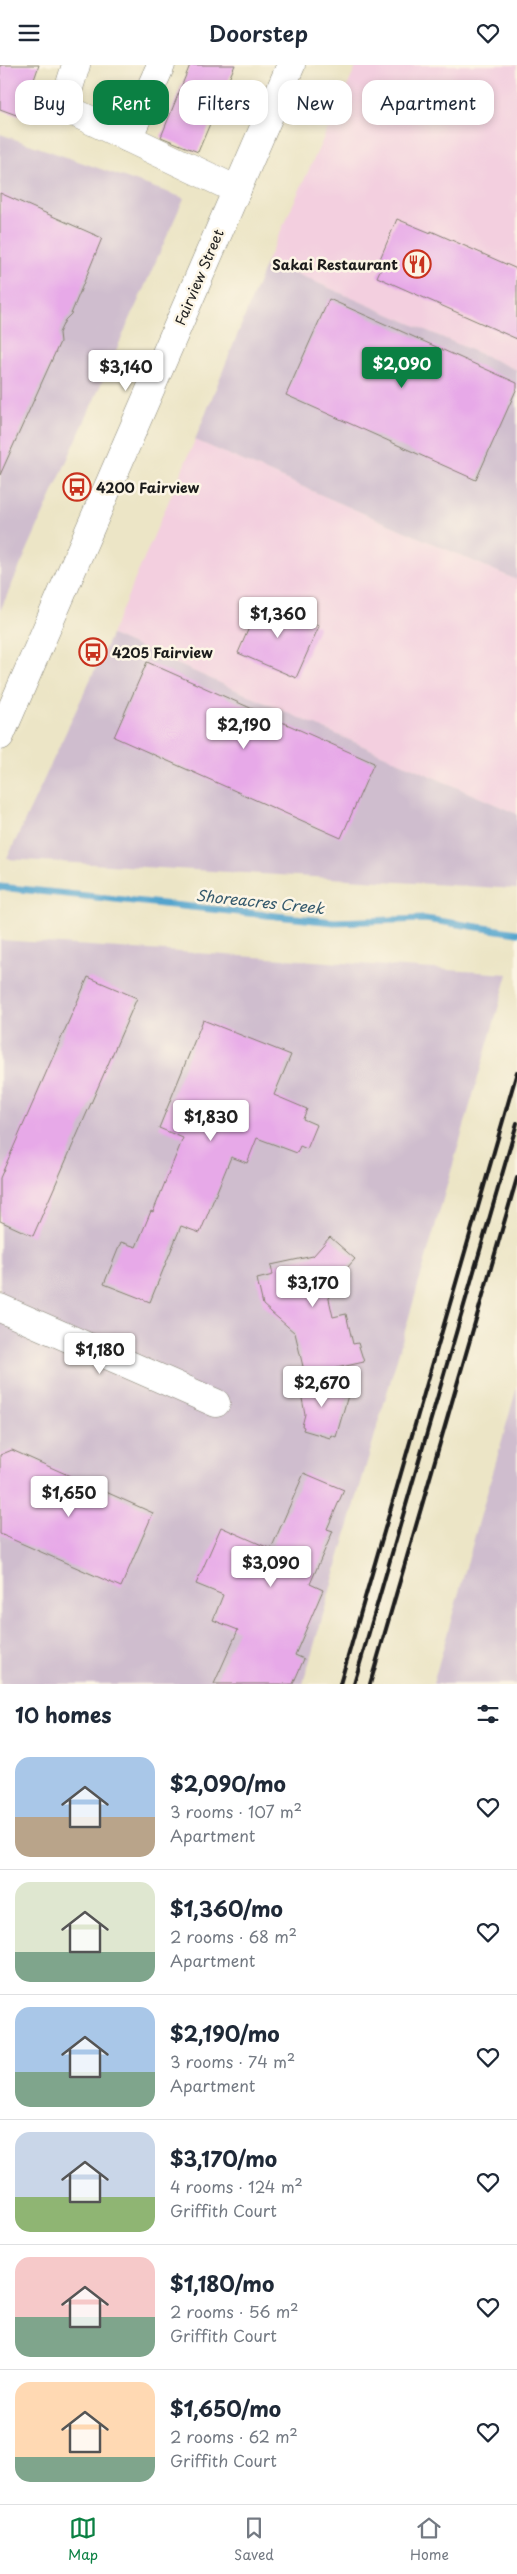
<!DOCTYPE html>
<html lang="en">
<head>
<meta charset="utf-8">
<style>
	body { margin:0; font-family:"Playpen Sans",sans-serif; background:#f2f2f3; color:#1f2937; height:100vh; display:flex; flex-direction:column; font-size:19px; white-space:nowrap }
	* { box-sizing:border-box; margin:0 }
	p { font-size:16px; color:#747a83 }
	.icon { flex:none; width:28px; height:28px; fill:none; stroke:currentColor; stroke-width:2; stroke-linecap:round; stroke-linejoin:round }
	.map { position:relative; height:1619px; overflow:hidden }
	.panel { display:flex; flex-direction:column; background:#fff; flex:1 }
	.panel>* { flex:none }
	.hud { position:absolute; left:15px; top:15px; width:488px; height:45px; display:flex; gap:10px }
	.price { position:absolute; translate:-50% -42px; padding:0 11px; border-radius:5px; background:#fff; color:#222; font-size:16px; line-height:32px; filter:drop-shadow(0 1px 2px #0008) }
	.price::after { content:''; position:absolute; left:50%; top:30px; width:15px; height:11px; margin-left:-8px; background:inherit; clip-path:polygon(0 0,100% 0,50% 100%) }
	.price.selected { background:#0b8043; color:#fff }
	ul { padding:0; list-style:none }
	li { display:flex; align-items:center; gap:15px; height:125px; padding:0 15px }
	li+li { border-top:1px solid #e0e1e3 }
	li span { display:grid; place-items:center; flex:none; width:140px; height:100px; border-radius:15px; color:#555 }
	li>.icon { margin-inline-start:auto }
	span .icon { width:60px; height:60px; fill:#fffc; stroke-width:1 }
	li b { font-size:21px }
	h2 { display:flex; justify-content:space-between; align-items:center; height:60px; padding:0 15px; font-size:21px }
	.tag { padding:0 18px; border-radius:15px; background:#fff; box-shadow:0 2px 8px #0003; font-size:18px; line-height:45px }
	.tag.selected { background:#0b8043; color:#fff }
	header { display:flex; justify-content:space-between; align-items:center; height:65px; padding:0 15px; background:#fff; font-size:22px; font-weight:600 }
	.menu { display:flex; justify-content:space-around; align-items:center; height:70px; border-top:1px solid #e0e1e3; background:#fff; font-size:14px; color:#747a83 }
	.menu a { display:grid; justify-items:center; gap:2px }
	.menu .selected { color:#0b8043 }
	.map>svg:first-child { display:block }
	.built { fill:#f3cfdf }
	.industrial { fill:#cfbdce }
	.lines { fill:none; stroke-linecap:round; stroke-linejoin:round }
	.stream { stroke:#52a4cd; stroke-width:7 }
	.building { fill:#e7a9e8 }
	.minor-casing { stroke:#848071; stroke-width:29 }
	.major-casing { stroke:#848071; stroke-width:29 }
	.minor { stroke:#fff; stroke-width:28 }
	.major { stroke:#fff; stroke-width:28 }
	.rail { stroke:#1c1c1c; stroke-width:4 }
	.labels { text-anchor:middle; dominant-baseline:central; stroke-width:5; stroke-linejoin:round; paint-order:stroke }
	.poi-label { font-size:14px; font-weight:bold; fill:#1c1c1c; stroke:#fcf5e5; text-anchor:start }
	.street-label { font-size:14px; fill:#1c1c1c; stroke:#fcf5e5 }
	.water-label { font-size:15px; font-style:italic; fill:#34596c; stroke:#fcf5e5 }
</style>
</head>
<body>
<header><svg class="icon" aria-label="menu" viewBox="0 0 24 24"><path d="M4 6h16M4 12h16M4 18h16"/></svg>Doorstep<svg class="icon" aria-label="heart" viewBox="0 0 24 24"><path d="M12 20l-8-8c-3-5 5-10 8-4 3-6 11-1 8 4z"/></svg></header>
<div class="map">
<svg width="517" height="1619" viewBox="0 0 517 1619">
	<rect width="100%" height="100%" fill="#fcf5e5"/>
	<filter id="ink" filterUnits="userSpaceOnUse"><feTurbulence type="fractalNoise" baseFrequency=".02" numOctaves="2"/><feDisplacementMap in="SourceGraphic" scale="10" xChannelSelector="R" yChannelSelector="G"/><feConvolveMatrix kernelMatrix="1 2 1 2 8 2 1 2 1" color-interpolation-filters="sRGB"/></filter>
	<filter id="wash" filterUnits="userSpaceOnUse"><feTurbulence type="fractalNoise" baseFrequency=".0096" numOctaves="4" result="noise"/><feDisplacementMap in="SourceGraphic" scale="20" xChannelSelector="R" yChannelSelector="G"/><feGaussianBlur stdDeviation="1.12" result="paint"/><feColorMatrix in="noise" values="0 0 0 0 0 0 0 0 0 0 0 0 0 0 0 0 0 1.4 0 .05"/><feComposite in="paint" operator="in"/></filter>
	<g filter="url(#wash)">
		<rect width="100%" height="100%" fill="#ece5c6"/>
		<!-- built -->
		<g class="built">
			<path d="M 357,0 L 517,0 L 517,305 L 267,196 Z"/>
			<path d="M 195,375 L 517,515 L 517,749 L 111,570 Z"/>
		</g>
		<!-- industrial -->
		<g class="industrial">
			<path d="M 0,69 L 184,133 L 0,546 Z"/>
			<path d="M 267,196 L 517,305 L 517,515 L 195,375 Z"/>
			<path d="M 111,570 L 517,749 L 517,824 L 7,794 Z"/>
			<path d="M 0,875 L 508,909 L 303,1619 L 0,1619 Z"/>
			<path d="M 517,1322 L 517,1619 L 433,1619 Z"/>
		</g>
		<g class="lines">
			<!-- stream -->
			<path class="stream" d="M 0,822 L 334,857 L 425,854 L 517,868"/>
		</g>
		<g id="blocks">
			<!-- building -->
			<g class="building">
				<path d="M 0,0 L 39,0 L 23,47 L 20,46 L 19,51 L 0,44 Z"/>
				<path d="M 190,0 L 235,0 L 198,87 L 161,72 Z"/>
				<path d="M 0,128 L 102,173 L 71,249 L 65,255 L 59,268 L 60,277 L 0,410 Z"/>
				<path d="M 397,154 L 431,168 L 431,166 L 517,204 L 517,274 L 377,212 L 381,203 L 377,201 Z"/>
				<path d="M 329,234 L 517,318 L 517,323 L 476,415 L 286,330 Z"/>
				<path d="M 261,535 L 319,561 L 296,613 L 238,588 Z"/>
				<path d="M 147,597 L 374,698 L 341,773 L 114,672 Z"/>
				<path d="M 88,912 L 137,933 L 33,1171 L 0,1156 L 0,1113 Z"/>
				<path d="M 203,955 L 291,990 L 274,1030 L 307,1044 L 303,1054 L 317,1060 L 307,1084 L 300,1081 L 297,1088 L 257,1073 L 247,1098 L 231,1092 L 200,1168 L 181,1161 L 150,1237 L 104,1219 L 121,1177 L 136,1182 L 151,1146 L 153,1147 L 183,1073 L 159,1063 Z"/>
				<path d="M 330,1172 L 355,1194 L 327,1225 L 333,1252 L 346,1249 L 353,1279 L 358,1278 L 364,1297 L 305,1310 L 295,1268 L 263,1240 L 257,1214 L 273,1210 L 271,1200 L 313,1191 Z"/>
				<path d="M 298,1313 L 349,1327 L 336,1372 L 331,1370 L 330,1373 L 303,1365 L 304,1362 L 302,1361 L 305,1349 Z"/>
				<path d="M 12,1385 L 153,1448 L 121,1522 L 0,1469 L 0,1390 Z"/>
				<path d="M 304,1408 L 344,1425 L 327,1464 L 333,1466 L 310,1519 L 323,1525 L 295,1590 L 304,1594 L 293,1619 L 214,1619 L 238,1565 L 213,1555 L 223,1530 L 196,1519 L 221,1462 L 271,1484 Z"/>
			</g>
		</g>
	</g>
	<g filter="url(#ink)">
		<use href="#blocks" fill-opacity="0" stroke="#848071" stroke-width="1"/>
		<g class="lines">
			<!-- minor casing -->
			<g class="minor-casing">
				<g id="minor">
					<path d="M 76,0 L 63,42 L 237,125"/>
					<path d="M 128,73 L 161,0"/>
					<path d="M 0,1243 L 216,1338"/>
				</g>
			</g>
			<!-- major casing -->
			<g class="major-casing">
				<path id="major" d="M 0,671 L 291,0"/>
			</g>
			<!-- minor -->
			<use href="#minor" class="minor"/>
			<!-- major -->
			<use href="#major" class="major"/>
			<!-- rail -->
			<g class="rail">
				<path d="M 340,1619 L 517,1007"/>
				<path d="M 354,1619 L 517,1058"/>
				<path d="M 370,1619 L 517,1113"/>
			</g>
		</g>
	</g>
	<!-- icons -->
	<defs>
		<g id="restaurant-ring" transform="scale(1.4375)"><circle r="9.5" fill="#fcf5e5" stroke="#c8321e" stroke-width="1.5"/><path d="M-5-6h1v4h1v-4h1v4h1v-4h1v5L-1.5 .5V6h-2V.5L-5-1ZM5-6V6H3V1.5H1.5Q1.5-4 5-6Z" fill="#c8321e"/></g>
		<g id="bus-ring" transform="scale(1.4375)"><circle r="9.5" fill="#fcf5e5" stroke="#c8321e" stroke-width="1.5"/><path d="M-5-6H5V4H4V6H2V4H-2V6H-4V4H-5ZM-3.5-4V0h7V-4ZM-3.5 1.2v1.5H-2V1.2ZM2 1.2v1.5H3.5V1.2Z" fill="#c8321e"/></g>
	</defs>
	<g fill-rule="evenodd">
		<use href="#restaurant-ring" x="417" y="199"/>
		<use href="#bus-ring" x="77" y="422"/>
		<use href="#bus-ring" x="93" y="587"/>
	</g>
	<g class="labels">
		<!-- poi labels -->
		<g class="poi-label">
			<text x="398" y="199" text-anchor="end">Sakai Restaurant</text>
			<text x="96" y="422">4200 Fairview</text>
			<text x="112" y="587">4205 Fairview</text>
		</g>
		<!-- street labels -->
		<g class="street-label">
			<text transform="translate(199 212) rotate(-67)">Fairview Street</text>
		</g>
		<!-- water labels -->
		<g class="water-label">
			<text transform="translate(260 836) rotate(6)">Shoreacres Creek</text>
		</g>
	</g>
</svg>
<b class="price selected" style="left:402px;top:324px">$2,090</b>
<b class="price" style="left:126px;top:327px">$3,140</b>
<b class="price" style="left:278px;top:574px">$1,360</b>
<b class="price" style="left:244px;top:685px">$2,190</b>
<b class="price" style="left:211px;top:1077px">$1,830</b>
<b class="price" style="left:313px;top:1243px">$3,170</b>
<b class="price" style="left:100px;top:1310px">$1,180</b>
<b class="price" style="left:322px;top:1343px">$2,670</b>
<b class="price" style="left:69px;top:1453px">$1,650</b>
<b class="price" style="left:271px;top:1523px">$3,090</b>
<div class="hud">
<a class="tag">Buy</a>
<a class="tag selected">Rent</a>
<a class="tag">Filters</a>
<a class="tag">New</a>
<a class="tag">Apartment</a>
</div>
</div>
<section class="panel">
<h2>10 homes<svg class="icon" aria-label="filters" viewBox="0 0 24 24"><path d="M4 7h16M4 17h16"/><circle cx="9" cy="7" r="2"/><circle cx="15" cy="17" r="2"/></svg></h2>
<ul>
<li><span style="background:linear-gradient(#a9c7e8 60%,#b9a48a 0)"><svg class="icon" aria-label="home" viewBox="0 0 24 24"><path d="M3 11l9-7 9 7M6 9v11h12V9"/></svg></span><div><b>$2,090/mo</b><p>3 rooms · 107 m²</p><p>Apartment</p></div><svg class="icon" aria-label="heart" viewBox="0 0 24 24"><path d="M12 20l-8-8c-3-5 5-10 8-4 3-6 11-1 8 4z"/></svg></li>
<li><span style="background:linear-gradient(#dfe7d0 70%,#7fa58c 0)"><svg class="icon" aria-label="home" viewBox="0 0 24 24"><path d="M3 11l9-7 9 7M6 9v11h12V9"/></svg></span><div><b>$1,360/mo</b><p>2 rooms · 68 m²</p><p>Apartment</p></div><svg class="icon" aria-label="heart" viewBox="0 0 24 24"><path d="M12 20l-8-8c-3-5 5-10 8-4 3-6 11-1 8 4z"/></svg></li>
<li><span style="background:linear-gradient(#a9c7e8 65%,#7fa58c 0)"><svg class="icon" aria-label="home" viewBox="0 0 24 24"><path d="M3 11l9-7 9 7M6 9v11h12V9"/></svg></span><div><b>$2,190/mo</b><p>3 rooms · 74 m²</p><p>Apartment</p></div><svg class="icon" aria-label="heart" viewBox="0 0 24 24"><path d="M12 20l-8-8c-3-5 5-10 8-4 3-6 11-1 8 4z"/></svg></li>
<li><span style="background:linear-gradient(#c9d6e8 65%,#8fb573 0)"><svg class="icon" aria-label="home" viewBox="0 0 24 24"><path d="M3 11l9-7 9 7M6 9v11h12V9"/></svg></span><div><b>$3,170/mo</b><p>4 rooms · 124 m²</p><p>Griffith Court</p></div><svg class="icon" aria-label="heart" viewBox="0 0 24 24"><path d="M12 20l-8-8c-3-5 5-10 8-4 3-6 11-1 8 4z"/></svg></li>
<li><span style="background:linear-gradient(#f6c9c9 60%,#7fa58c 0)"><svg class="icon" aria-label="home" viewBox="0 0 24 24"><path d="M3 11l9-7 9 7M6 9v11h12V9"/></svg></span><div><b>$1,180/mo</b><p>2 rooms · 56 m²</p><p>Griffith Court</p></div><svg class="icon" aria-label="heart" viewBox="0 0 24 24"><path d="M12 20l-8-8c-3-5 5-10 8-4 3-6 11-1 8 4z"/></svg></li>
<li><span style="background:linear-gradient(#ffd9b3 75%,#7fa58c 0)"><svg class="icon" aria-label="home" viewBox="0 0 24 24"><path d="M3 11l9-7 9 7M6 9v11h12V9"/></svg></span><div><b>$1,650/mo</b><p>2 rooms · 62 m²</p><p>Griffith Court</p></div><svg class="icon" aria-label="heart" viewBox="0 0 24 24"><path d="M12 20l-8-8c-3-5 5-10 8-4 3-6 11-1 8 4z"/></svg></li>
</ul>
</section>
<nav class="menu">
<a class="selected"><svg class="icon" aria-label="map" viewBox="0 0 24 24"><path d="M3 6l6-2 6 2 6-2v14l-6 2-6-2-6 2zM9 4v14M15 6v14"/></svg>Map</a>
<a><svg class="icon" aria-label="saved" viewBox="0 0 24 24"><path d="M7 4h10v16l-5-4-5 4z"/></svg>Saved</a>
<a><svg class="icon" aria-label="home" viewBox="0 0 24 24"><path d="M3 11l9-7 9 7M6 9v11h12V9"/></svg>Home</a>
</nav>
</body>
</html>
